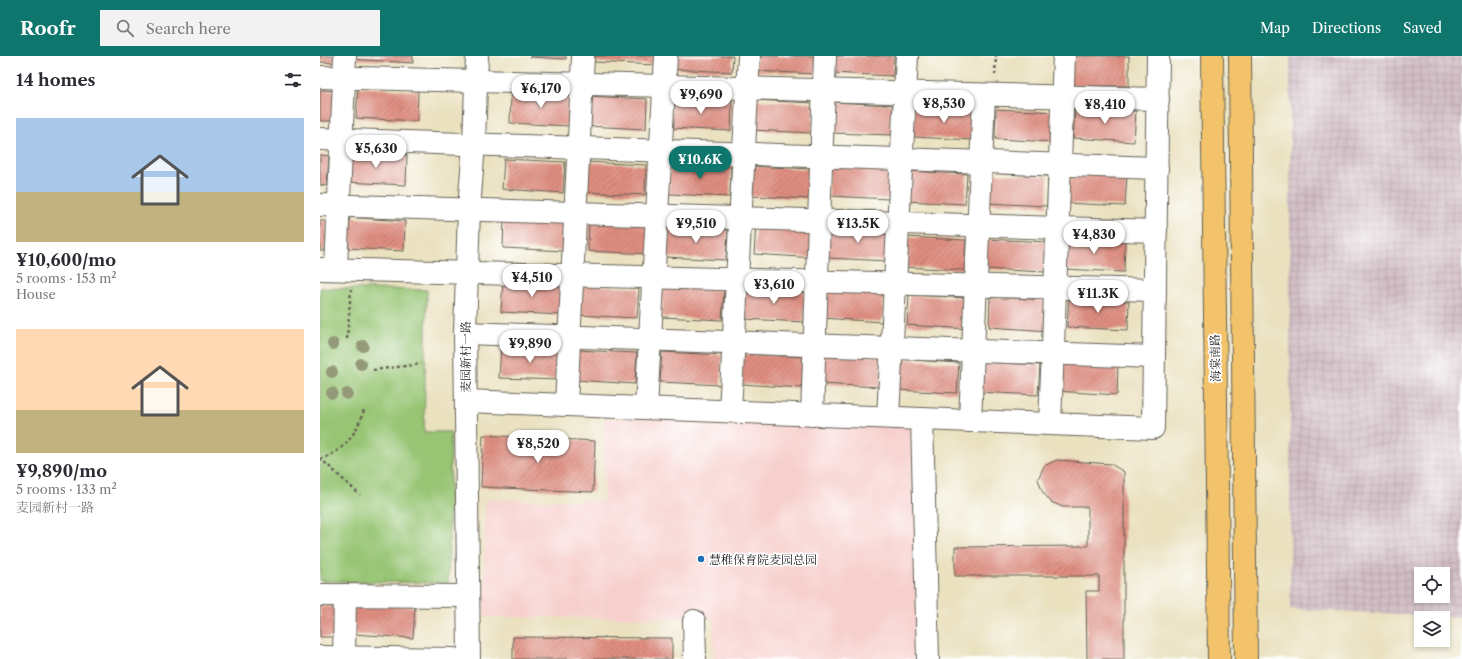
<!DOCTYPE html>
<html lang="en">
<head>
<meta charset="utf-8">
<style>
	body { margin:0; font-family:"Libre Caslon Text","Noto Serif SC",serif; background:#f2f2f3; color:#2b2b33; height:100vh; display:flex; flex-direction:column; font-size:15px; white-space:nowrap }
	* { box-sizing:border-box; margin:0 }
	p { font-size:13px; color:#7c7c81 }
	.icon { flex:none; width:22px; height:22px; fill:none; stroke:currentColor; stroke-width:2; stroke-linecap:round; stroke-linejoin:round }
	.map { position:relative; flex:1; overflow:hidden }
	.side { display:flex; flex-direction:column; background:#fff; width:320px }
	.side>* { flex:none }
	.tools { position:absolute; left:1094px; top:511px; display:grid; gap:8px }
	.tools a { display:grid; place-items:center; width:36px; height:36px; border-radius:0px; background:#fff; box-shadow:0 2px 6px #0003; font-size:20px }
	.price { position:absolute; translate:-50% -34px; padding:0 9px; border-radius:14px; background:#fff; color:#222; font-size:13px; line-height:26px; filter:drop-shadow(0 1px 2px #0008) }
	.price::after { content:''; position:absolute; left:50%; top:24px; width:12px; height:9px; margin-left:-6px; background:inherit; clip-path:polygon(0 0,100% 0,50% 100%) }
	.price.current { background:#0f766e; color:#fff }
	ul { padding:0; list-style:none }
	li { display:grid; align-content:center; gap:8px; height:212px; padding:0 16px }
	li span { display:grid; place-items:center; height:124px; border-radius:0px; color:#555 }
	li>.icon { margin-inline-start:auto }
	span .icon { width:72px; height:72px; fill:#fffc; stroke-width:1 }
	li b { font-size:17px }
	h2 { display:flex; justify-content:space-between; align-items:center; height:48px; padding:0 16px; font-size:17px }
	header { display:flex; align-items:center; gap:24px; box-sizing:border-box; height:56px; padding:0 20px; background:#0f766e; color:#fff }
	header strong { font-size:19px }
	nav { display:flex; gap:22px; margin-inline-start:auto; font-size:14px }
	.search { width:280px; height:36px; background:#f2f2f3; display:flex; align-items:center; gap:10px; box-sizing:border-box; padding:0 14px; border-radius:0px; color:#7c7c81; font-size:15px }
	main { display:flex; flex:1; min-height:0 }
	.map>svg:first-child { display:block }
	.built { fill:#f7d0ce }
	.industrial { fill:url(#industrial-grid); fill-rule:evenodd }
	.grass { fill:#97c573; stroke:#5a7048 }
	.building { fill:url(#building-hatch) }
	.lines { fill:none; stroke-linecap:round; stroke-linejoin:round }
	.minor-casing { stroke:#646155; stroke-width:24 }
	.major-casing { stroke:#646155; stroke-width:24 }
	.path { stroke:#646155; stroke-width:2.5; stroke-dasharray:3 3; stroke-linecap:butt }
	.minor { stroke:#fff; stroke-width:22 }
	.major { stroke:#f2c36a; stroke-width:22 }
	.tree { fill:#949a79 }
	.poi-dot { fill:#1f6fb2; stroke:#fff; stroke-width:1.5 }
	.labels { text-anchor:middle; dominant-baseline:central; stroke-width:3.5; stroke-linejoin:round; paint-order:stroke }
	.street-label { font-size:12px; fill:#1c1c1c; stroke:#fff }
	.poi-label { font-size:12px; fill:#1c1c1c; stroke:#fff; text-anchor:start }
</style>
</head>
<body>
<header>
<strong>Roofr</strong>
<div class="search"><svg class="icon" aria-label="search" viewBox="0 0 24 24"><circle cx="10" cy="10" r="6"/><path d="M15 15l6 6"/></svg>Search here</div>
<nav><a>Map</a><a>Directions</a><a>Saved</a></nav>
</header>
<main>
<section class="side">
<h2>14 homes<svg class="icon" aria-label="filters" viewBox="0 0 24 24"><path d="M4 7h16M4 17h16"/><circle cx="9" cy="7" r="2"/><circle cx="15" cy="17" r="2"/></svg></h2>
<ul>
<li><span style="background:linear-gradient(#a9c7e8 60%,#c2b280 0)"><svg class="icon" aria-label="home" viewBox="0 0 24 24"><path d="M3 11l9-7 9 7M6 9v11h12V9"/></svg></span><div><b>¥10,600/mo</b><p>5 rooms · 153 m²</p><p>House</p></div></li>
<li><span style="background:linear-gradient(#ffd9b3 65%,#c2b280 0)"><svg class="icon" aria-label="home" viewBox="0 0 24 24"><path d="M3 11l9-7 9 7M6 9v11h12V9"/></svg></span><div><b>¥9,890/mo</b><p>5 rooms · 133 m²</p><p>麦园新村一路</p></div></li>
</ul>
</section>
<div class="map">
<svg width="1142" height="603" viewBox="0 0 1142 603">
	<defs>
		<pattern id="industrial-grid" width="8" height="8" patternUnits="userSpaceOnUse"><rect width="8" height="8" fill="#d2bec4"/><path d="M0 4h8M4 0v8" fill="none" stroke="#b4a3a8"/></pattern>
		<pattern id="building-hatch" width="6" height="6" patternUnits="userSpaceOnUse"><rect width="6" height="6" fill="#e08e81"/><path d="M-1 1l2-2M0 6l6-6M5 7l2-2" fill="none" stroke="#b57369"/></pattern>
	</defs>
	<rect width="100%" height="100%" fill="#fff"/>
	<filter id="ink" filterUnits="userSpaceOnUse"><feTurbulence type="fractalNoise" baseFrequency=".025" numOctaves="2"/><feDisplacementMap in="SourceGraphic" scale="8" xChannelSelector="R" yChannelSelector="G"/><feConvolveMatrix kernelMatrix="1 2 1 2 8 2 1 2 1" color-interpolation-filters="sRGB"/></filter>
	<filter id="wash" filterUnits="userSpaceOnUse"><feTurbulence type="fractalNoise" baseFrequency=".012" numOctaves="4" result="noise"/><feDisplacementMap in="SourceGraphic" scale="16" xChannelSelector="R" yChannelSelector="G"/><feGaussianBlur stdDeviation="0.9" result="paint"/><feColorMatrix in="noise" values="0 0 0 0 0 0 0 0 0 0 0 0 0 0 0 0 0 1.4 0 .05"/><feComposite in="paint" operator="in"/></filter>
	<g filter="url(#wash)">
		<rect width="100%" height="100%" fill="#eae1bf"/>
		<!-- built -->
		<path class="built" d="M 284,362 L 598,363 L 596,603 L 394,603 L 394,562 L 164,561 L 165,444 L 284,445 Z"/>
		<!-- industrial -->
		<path class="industrial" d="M 970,0 L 1142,0 L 1142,561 L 970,553 ZM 1101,518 L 1123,518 L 1123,540 L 1101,540 Z"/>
		<!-- grass -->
		<path class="grass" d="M 0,232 L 107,234 L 104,376 L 131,376 L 128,527 L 0,525 Z"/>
		<g id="blocks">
			<!-- building -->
			<g class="building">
				<path d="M 0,0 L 15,0 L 14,7 L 0,6 Z"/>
				<path d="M 32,0 L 93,0 L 93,7 L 32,3 Z"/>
				<path d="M 210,0 L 246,0 L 246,3 L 210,1 Z"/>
				<path d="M 274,0 L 335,0 L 335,9 L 274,6 Z"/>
				<path d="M 352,0 L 413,0 L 412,16 L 351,13 Z"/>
				<path d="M 436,0 L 497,0 L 496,18 L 435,15 Z"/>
				<path d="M 513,0 L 574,0 L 573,20 L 512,17 Z"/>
				<rect x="750" y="0" width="59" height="30"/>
				<path d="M 38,31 L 98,35 L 97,65 L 36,62 Z"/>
				<path d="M 0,34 L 20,35 L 18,65 L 0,65 Z"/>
				<path d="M 191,37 L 252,40 L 250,70 L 190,67 Z"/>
				<path d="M 267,40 L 327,43 L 326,73 L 265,70 Z"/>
				<path d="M 352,42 L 412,45 L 411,75 L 350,72 Z"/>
				<path d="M 433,44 L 494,47 L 492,77 L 431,74 Z"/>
				<path d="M 512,46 L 573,49 L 572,79 L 511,77 Z"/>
				<path d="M 595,51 L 656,54 L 654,84 L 593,81 Z"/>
				<path d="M 755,52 L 816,55 L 814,86 L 753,82 Z"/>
				<path d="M 676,53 L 737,56 L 735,86 L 675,83 Z"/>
				<path d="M 27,96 L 87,99 L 86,129 L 25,126 Z"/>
				<path d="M 0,99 L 9,100 L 7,130 L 0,129 Z"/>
				<path d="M 184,103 L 245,106 L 243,137 L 182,133 Z"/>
				<path d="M 265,106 L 326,109 L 325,139 L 264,136 Z"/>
				<path d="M 350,108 L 411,111 L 410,141 L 349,138 Z"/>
				<path d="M 510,109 L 571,113 L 569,143 L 509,140 Z"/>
				<path d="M 432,110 L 492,113 L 491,143 L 430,140 Z"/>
				<path d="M 586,115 L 647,118 L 645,148 L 585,145 Z"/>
				<path d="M 746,116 L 807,119 L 805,150 L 744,147 Z"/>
				<path d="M 667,117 L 728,120 L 727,150 L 666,147 Z"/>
				<path d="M 24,161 L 85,165 L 84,195 L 23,192 Z"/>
				<path d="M 184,162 L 245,165 L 244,195 L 183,192 Z"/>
				<path d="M 269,164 L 330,167 L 329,198 L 268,195 Z"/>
				<path d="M 0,165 L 7,165 L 5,195 L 0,195 Z"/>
				<path d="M 436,168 L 497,171 L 495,202 L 434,198 Z"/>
				<path d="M 347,171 L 408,174 L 406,204 L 345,201 Z"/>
				<path d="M 509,172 L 570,175 L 568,205 L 507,202 Z"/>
				<path d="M 585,181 L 646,184 L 644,214 L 583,211 Z"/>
				<path d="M 744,182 L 805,186 L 804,216 L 743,213 Z"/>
				<path d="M 666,183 L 727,186 L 725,216 L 665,213 Z"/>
				<path d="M 183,226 L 244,229 L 242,259 L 181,256 Z"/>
				<path d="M 258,229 L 319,232 L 317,262 L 257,259 Z"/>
				<path d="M 343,230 L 404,234 L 402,264 L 342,261 Z"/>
				<path d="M 424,232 L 485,236 L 484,266 L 423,263 Z"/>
				<path d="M 503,232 L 564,235 L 562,266 L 502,262 Z"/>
				<path d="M 589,239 L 650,242 L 648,273 L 587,269 Z"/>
				<path d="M 670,241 L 731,244 L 729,275 L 669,271 Z"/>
				<path d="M 749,241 L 809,244 L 808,274 L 747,271 Z"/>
				<path d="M 181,291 L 242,294 L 240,324 L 179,322 Z"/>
				<path d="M 256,294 L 317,297 L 315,328 L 255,324 Z"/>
				<path d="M 342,296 L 402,299 L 401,329 L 340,326 Z"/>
				<path d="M 423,298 L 483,301 L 482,332 L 421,328 Z"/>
				<path d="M 501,298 L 562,301 L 560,331 L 499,328 Z"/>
				<path d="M 578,303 L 639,307 L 637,337 L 576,334 Z"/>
				<path d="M 737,305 L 798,308 L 797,339 L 736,335 Z"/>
				<path d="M 659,306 L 720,309 L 718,339 L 657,336 Z"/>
				<path d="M 163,379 L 275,385 L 273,436 L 161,431 Z"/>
				<path d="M 737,404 L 791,408 L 804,416 L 804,603 L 767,603 L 766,535 L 779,535 L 779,520 L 635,520 L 635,491 L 768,490 L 768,451 L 743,451 L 731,446 L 722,435 L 718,423 L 724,410 Z"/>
				<path d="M 34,548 L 95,551 L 93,582 L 32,578 Z"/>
				<path d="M 0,550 L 15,551 L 13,581 L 0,581 Z"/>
				<path d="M 193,581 L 352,582 L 352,603 L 193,603 Z"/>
			</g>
		</g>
	</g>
	<g filter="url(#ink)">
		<use href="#blocks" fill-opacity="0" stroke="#646155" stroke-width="1"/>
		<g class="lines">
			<!-- minor casing -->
			<g class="minor-casing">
				<g id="minor">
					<path d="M 0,21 L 838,43"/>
					<path d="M 0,83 L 837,112"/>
					<path d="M 0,149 L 836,175"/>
					<path d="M 0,213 L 835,234"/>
					<path d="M 16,213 L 25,0"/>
					<path d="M 145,277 L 834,301"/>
					<path d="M 146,345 L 833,372 L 838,0"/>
					<path d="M 246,349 L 263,0"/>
					<path d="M 326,352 L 346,0"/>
					<path d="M 410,355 L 429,0"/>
					<path d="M 492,359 L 505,0"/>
					<path d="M 568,361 L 587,0"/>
					<path d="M 602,363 L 608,603"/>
					<path d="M 650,365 L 664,39"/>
					<path d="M 730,368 L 744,0"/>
					<path d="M 0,539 L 148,540"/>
					<path d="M 374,565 L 375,603"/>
					<path d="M 0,601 L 133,603"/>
					<path d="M 24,603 L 25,539"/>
					<path d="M 149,603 L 145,277 L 149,153 L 154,88 L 157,0"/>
				</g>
			</g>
			<!-- major casing -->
			<g class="major-casing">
				<g id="major">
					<path d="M 892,0 L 899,603"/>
					<path d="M 920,0 L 926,603"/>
				</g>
			</g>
			<!-- path -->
			<g class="path">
				<path d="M 675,19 L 676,0"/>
				<path d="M 27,283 L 31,233"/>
				<path d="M 53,314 L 101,308"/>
				<path d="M 0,402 L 40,439"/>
				<path d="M 0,404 C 26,393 35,380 44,354"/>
			</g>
			<!-- minor -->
			<use href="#minor" class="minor"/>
			<!-- major -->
			<use href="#major" class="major"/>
		</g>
		<!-- trees -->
		<g class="tree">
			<circle cx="13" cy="288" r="6"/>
			<circle cx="43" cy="290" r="6"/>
			<circle cx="41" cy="308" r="6"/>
			<circle cx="12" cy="316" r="6"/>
			<circle cx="12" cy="337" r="6"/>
			<circle cx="27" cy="338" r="6"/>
		</g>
	</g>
	<!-- markers -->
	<circle class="poi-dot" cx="381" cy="503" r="4"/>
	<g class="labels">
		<!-- street labels -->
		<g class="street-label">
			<text transform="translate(145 301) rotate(-90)">麦园新村一路</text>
			<text transform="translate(895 302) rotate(-91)">海棠南路</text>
		</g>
		<!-- poi labels -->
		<g class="poi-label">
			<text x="389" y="503">慧稚保育院麦园总园</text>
		</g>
	</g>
</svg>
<div class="tools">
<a><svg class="icon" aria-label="locate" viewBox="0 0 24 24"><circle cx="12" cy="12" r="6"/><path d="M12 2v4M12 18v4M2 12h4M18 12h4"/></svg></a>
<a><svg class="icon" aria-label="layers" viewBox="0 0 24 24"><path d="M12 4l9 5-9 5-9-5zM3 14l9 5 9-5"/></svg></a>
</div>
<b class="price" style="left:221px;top:53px">¥6,170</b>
<b class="price" style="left:381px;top:59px">¥9,690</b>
<b class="price" style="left:624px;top:68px">¥8,530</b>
<b class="price" style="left:785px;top:69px">¥8,410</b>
<b class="price" style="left:56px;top:113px">¥5,630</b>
<b class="price current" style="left:380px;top:124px">¥10.6K</b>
<b class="price" style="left:376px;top:188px">¥9,510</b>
<b class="price" style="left:538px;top:188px">¥13.5K</b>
<b class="price" style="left:774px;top:199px">¥4,830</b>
<b class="price" style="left:212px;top:242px">¥4,510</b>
<b class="price" style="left:454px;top:249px">¥3,610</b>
<b class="price" style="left:778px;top:258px">¥11.3K</b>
<b class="price" style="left:210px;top:308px">¥9,890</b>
<b class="price" style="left:218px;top:408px">¥8,520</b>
</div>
</main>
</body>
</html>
